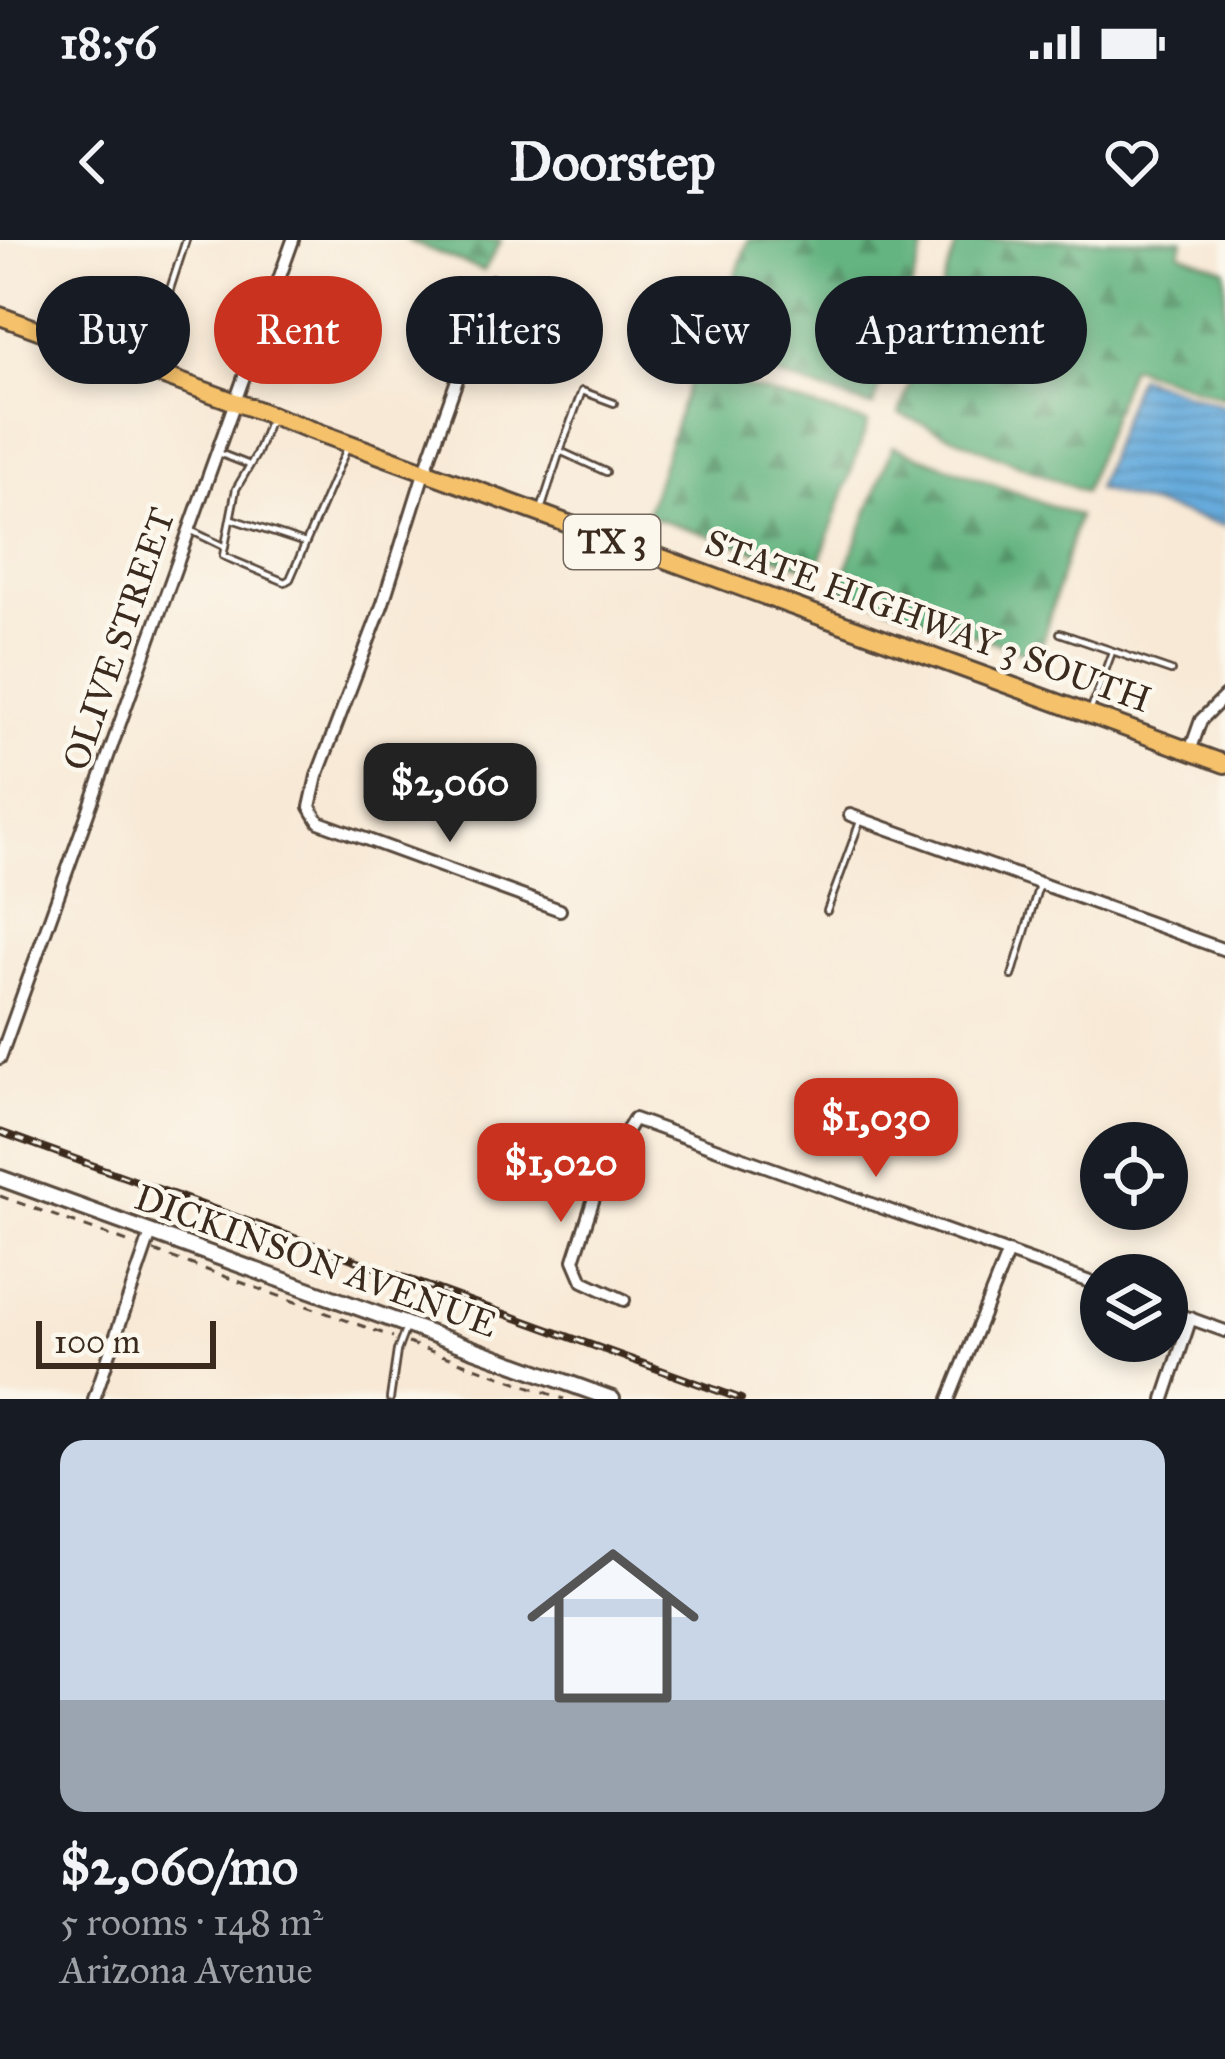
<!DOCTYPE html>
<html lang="en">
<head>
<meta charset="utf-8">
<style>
	body { margin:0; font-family:"IM FELL Great Primer",serif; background:#20242c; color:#f1f3f6; height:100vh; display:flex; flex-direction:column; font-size:45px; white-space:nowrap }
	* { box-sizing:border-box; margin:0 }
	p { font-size:39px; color:#9ea1a6 }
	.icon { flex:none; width:66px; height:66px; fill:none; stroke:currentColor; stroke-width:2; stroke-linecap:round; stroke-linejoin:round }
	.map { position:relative; height:1159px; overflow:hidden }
	.sheet { display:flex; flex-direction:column; background:#171b24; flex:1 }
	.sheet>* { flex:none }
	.banner { position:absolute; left:36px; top:36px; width:1155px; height:108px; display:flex; gap:24px }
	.fabs { position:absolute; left:1080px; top:882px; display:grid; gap:24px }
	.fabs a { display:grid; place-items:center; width:108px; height:108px; border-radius:50%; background:#171b24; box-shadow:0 6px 18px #0003; font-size:60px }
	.scale { position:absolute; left:36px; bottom:30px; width:180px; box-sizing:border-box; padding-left:12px; border:6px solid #3b2a1e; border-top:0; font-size:33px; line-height:42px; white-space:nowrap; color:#3b2a1e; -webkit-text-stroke:9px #fbf7ec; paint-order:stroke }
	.price { position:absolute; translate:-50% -102px; padding:0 27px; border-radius:24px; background:#c8321e; color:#fff; font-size:39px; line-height:78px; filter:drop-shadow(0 3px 6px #0008) }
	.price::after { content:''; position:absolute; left:50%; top:72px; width:36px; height:27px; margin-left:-18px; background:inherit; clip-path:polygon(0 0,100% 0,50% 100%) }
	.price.current { background:#222; color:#fff }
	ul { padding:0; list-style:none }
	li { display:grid; align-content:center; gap:24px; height:636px; padding:0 60px }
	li+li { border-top:3px solid #363941 }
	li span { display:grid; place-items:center; height:372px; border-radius:24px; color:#555 }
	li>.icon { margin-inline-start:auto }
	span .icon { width:216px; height:216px; fill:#fffc; stroke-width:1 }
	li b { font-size:51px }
	.chip { padding:0 42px; border-radius:54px; background:#171b24; box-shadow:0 6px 18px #0003; font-size:42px; line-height:108px }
	.chip.current { background:#c8321e; color:#fff }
	.status { display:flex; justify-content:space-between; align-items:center; height:84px; padding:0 60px; background:#171b24; direction:ltr }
	.status svg { height:33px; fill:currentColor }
	header { display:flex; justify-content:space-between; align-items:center; height:156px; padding:0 60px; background:#171b24; font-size:54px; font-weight:800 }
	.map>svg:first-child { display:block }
	.forest { fill:url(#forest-firs); stroke:#4f6f4f; stroke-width:3 }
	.water { fill:url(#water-rules); stroke:#506a7d; stroke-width:3 }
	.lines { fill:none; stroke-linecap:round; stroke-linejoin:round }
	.service-casing { stroke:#57473a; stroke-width:10 }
	.minor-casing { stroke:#57473a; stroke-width:16 }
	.tertiary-casing { stroke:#57473a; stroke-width:20 }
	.primary-casing { stroke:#57473a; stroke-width:22 }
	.path { stroke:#57473a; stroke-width:3; stroke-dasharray:9 9; stroke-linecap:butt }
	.service { stroke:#fff; stroke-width:4.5 }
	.minor { stroke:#fff; stroke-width:10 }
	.tertiary { stroke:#fff; stroke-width:14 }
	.primary { stroke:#f5c16b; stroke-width:16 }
	.rail-casing { stroke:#3b2a1e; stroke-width:8 }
	.rail { stroke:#fbf7ec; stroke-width:3; stroke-dasharray:9; stroke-linecap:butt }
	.labels { text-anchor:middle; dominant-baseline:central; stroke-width:9; stroke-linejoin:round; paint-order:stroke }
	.shield { fill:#fbf7ec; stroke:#75685c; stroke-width:3 }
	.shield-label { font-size:33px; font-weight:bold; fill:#3b2a1e }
	.street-label { font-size:36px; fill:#3b2a1e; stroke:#fbf7ec }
</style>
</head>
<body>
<div class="status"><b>18:56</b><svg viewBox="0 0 49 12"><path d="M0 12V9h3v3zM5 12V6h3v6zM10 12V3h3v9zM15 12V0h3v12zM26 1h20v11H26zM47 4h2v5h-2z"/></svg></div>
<header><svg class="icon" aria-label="back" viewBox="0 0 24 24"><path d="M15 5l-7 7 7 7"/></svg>Doorstep<svg class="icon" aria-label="heart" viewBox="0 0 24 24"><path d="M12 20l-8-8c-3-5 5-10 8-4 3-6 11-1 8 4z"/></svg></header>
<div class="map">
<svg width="1225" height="1159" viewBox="0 0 1225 1159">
	<defs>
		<pattern id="forest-firs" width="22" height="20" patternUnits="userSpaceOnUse" patternTransform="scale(3)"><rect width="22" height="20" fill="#63b480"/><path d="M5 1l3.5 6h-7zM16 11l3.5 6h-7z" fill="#539368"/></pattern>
		<pattern id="water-rules" width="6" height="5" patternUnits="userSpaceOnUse" patternTransform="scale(3)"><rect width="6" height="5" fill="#66abdc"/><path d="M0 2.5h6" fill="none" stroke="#558bb2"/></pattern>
	</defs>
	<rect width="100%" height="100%" fill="#fbf7ec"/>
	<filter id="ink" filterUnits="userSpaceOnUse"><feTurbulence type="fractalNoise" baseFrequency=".00833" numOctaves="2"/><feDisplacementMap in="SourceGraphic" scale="24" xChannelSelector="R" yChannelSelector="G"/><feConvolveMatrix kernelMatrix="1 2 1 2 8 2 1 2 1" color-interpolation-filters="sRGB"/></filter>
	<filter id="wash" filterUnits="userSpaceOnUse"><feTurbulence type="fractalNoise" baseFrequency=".004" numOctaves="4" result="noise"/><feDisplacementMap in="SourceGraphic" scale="48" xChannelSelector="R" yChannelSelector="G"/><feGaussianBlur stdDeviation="2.7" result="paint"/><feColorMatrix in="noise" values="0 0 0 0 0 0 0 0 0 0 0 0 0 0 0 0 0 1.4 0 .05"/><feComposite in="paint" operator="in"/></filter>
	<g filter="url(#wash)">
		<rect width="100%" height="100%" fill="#f8e9d6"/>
		<!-- forest -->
		<g class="forest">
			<path d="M 406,0 L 501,0 L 484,31 Z"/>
			<path d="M 748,0 L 927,0 L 873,167 L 709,113 Z"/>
			<path d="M 958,0 L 1183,0 L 1180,13 L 1225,29 L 1225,158 L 1130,126 L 1084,252 L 899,174 Z"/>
			<path d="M 692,131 L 868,183 L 817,330 L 646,275 Z"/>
			<path d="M 893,206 L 1078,276 L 1038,417 L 839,348 Z"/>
		</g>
		<!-- water -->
		<path class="water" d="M 1137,136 L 1225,166 L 1225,286 L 1096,249 Z"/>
	</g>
	<g filter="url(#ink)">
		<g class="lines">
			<!-- service casing -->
			<g class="service-casing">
				<g id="service">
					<path d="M 100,51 L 162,74"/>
					<path d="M 145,126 L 186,0"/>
					<path d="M 270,179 L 256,215 L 236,249 L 223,316 L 285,342 L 290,339 L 348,206"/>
					<path d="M 560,211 L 582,151 L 614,163"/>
					<path d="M 219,213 L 247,224"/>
					<path d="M 541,270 L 560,211 L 606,232"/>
					<path d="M 232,279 L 305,303"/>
					<path d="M 192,291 L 225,307"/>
					<path d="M 1060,393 L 1171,431"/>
					<path d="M 1091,469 L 1112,412"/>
					<path d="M 827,671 L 861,579"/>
					<path d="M 1012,736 L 1039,645"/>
					<path d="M 390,1159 L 397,1111 L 405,1090"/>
				</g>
			</g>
			<!-- minor casing -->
			<g class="minor-casing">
				<g id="minor">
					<path d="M 492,41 L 424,233 L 383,363 L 317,536 L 310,567 L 319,582 L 560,670"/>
					<path d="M 1190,511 L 1201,480 L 1225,456"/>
					<path d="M 850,575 L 1225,710"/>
					<path d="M 0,818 L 293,0"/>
					<path d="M 624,1060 L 583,1041 L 574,1020 L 603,930 L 634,879 L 1101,1046"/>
					<path d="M 1167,1070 L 1225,1091"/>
					<path d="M 94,1159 L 151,993"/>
					<path d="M 949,1159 L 1008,1012"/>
					<path d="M 1164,1159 L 1191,1078"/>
				</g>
			</g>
			<!-- tertiary casing -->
			<g class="tertiary-casing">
				<path id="tertiary" d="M 0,938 L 612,1159"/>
			</g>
			<!-- primary casing -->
			<g class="primary-casing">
				<path id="primary" d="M 0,76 L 1225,524"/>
			</g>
			<!-- path -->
			<g class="path">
				<path d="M 0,956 L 133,1004"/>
				<path d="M 154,1011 L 393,1097"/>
				<path d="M 408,1103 L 564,1159"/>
			</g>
			<!-- service -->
			<use href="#service" class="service"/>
			<!-- minor -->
			<use href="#minor" class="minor"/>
			<!-- tertiary -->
			<use href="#tertiary" class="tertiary"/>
			<!-- primary -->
			<use href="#primary" class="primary"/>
			<!-- rail casing -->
			<g class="rail-casing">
				<path id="rail" d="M 0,892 L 741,1159"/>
			</g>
			<!-- rail -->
			<use href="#rail" class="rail"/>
		</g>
	</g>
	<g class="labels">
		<!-- shield labels -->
		<rect class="shield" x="564" y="275" width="96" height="54" rx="9"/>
		<g class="shield-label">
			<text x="612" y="302">TX 3</text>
		</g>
		<!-- street labels -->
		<g class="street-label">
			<text transform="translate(928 381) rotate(20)">STATE HIGHWAY 3 SOUTH</text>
			<text transform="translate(119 399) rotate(-71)">OLIVE STREET</text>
			<text transform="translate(316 1021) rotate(20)">DICKINSON AVENUE</text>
		</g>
	</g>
</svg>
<div class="fabs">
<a><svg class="icon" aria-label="locate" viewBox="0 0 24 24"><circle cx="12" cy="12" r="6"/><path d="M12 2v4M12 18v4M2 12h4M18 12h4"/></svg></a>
<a><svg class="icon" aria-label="layers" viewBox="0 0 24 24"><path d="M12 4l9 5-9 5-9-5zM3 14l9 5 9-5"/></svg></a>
</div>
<div class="scale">100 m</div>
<b class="price current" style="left:450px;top:605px">$2,060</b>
<b class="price" style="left:876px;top:940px">$1,030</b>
<b class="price" style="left:561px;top:985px">$1,020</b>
<div class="banner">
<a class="chip">Buy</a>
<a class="chip current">Rent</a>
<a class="chip">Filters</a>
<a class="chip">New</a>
<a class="chip">Apartment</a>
</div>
</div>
<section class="sheet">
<ul>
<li><span style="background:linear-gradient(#c9d6e8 70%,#9aa5b1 0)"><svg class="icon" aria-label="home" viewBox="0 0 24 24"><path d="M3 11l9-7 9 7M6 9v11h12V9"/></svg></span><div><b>$2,060/mo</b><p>5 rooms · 148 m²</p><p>Arizona Avenue</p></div></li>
</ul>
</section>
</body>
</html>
